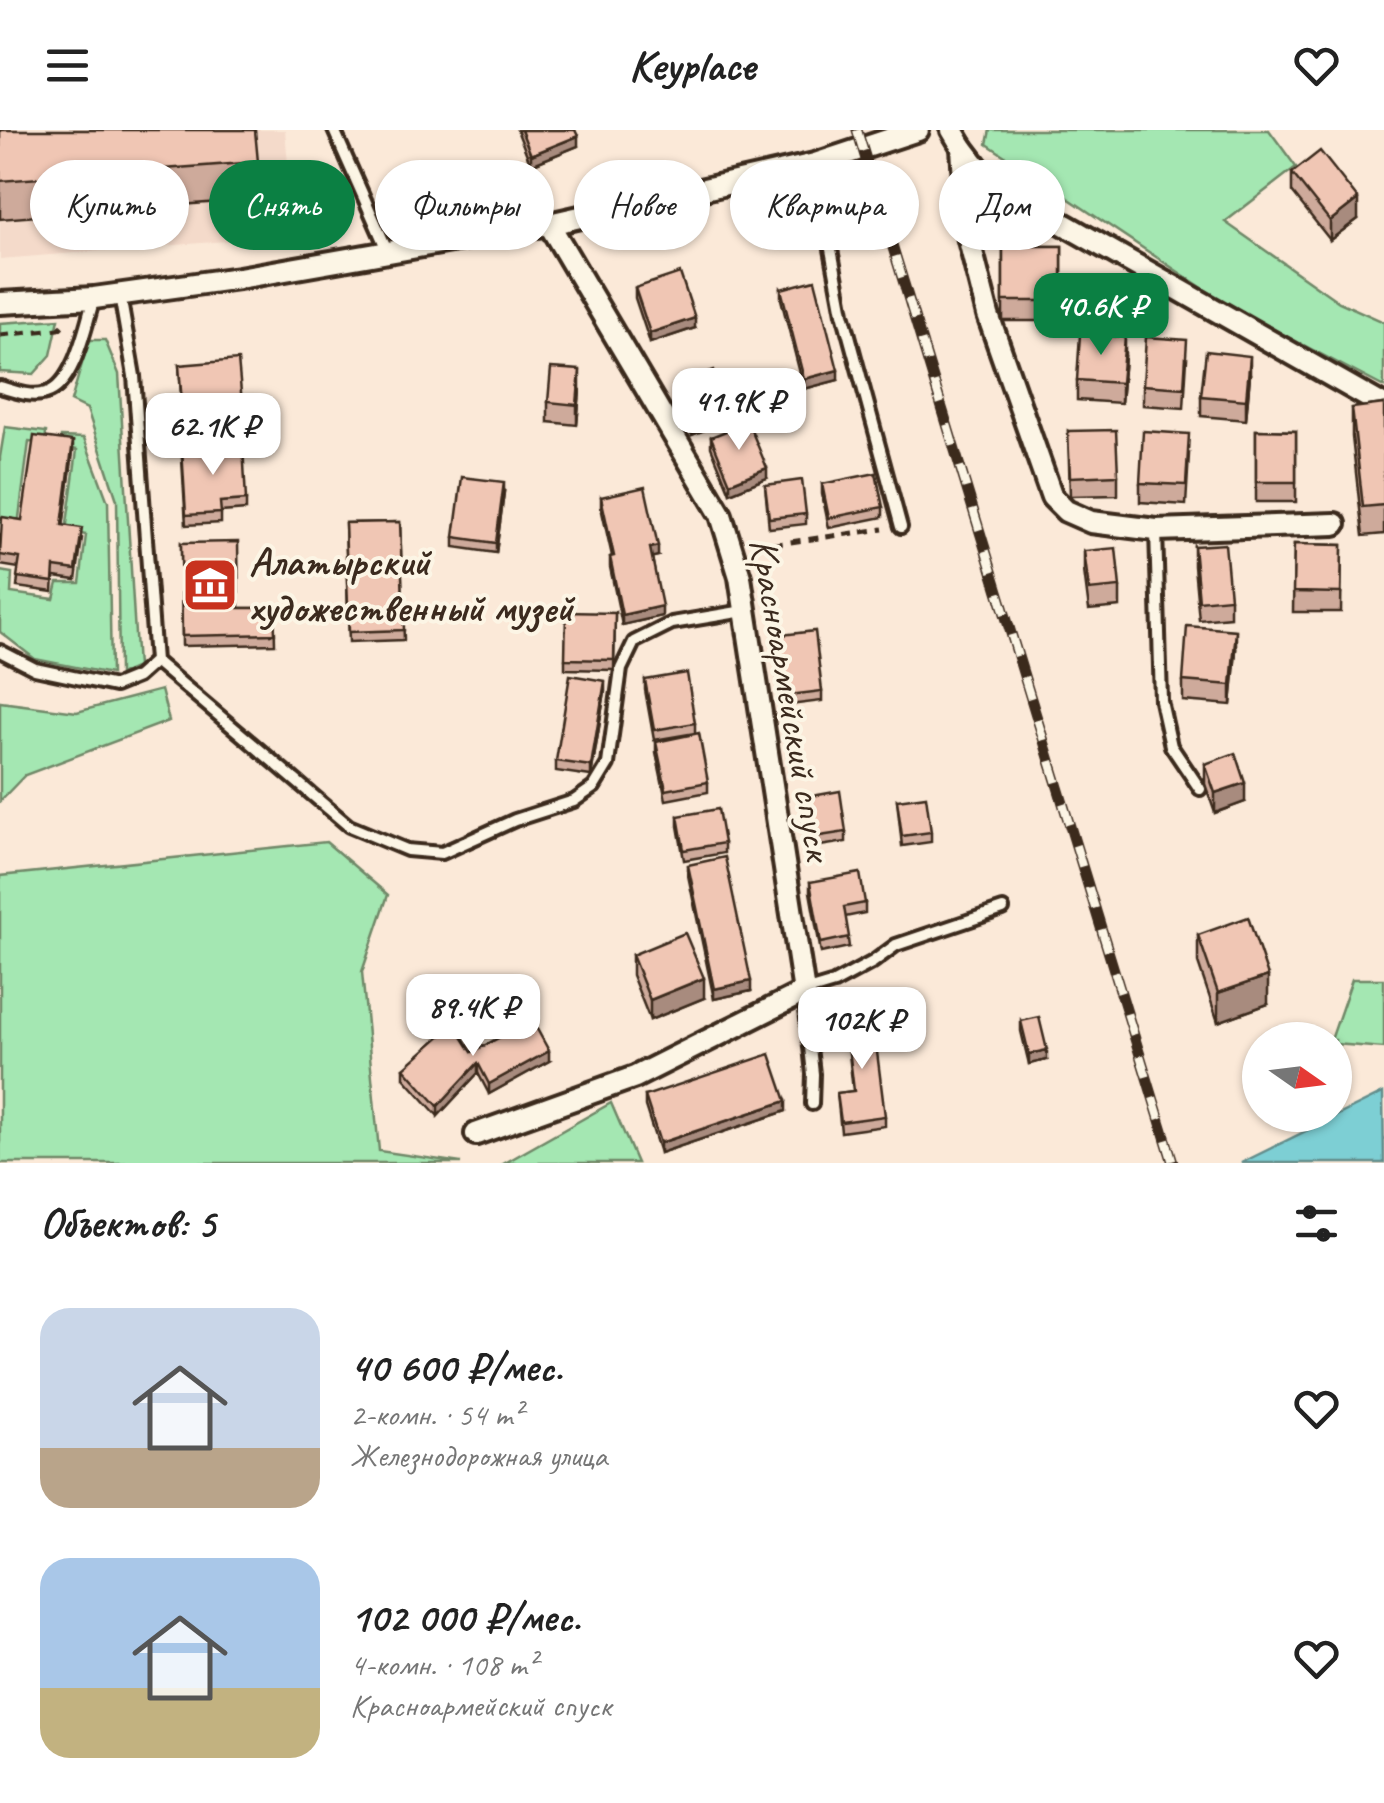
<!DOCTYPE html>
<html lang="ru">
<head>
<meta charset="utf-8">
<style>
	body { margin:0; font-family:Caveat,sans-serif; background:#f2f2f2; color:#222; height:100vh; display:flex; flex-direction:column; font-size:38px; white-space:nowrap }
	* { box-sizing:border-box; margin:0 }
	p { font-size:32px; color:#767676 }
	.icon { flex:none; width:55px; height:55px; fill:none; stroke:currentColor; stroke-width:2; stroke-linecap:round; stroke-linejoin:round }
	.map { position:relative; height:1033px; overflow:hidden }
	.drawer { display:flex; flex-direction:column; background:#fff; flex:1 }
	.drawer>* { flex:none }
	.banner { position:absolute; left:30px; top:30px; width:1325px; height:90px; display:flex; gap:20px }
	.needle { width:65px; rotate:104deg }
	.fabs { position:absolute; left:1242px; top:892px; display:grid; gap:20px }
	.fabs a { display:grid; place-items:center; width:110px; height:110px; border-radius:50%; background:#fff; box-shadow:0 2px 8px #0004; font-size:50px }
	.price { position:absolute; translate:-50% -85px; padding:0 22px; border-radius:20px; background:#fff; color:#222; font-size:32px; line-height:65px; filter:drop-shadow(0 2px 5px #0008) }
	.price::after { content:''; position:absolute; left:50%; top:60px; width:30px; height:22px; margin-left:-15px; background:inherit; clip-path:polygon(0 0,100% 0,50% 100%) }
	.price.on { background:#0b8043; color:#fff }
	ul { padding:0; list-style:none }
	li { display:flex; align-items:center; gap:30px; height:250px; padding:0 40px }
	li span { display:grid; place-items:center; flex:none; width:280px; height:200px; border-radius:30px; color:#555 }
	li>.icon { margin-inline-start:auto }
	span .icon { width:120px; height:120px; fill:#fffc; stroke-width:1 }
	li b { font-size:42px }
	h2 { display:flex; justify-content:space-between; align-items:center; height:120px; padding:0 40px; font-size:42px }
	.tag { padding:0 35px; border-radius:45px; background:#fff; box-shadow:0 2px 8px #0004; font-size:35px; line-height:90px }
	.tag.on { background:#0b8043; color:#fff }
	header { display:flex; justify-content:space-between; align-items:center; height:130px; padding:0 40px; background:#fff; font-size:45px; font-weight:600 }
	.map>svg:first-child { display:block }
	.built { fill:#f4daca }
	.green { fill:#a4e7b2; stroke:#708868; stroke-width:2.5 }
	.water { fill:#7dcfd4; stroke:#638d8b; stroke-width:2.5 }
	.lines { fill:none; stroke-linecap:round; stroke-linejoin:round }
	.lane-casing { stroke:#3b2a1e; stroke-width:18 }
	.street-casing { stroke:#3b2a1e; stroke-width:28 }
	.path { stroke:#3b2a1e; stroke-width:5; stroke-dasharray:10 8; stroke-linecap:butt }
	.lane { stroke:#fcf5e5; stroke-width:10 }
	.street { stroke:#fcf5e5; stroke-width:20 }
	.rail-casing { stroke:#3b2a1e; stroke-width:11 }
	.rail { stroke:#fcf5e5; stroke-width:8; stroke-dasharray:22; stroke-linecap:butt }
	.wall { fill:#ceaa9b; stroke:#3b2a1e; stroke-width:2.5 }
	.shaded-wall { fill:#a88b7e; stroke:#3b2a1e; stroke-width:2.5 }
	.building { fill:#f0c6b4; stroke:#3b2a1e; stroke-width:2.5 }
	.labels { text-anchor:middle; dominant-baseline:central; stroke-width:8; stroke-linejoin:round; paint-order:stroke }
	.poi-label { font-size:40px; font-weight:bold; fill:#3b2a1e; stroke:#fcf5e5; text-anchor:start }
	.street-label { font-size:40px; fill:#3b2a1e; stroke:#fcf5e5 }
</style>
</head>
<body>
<header><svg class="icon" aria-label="menu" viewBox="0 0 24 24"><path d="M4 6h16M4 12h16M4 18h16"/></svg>Keyplace<svg class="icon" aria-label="heart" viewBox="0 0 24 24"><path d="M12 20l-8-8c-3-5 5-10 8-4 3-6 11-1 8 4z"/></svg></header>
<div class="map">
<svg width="1384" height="1033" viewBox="0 0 1384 1033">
	<rect width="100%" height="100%" fill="#fbe9d8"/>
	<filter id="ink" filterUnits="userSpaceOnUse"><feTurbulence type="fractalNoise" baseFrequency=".01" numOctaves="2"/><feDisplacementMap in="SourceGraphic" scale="20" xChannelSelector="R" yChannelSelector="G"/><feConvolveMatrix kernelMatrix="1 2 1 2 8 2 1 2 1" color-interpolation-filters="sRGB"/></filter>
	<g filter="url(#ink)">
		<!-- built -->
		<path class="built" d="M 0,0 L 285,0 L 293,92 L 278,107 L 0,129 Z"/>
		<!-- green -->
		<g class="green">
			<path d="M 990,0 L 1269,0 L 1296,37 L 1225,92 L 1339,172 L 1384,192 L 1384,257 L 1234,179 L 987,14 Z"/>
			<path d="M 59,189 L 51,225 L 34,244 L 0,242 L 0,193 Z"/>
			<path d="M 89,210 L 105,210 L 119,244 L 137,537 L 119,545 L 117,370 L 87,279 L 71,271 Z"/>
			<path d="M 5,297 L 46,302 L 45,313 L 29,312 L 18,395 L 0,393 L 0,327 Z"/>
			<path d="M 61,307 L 84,308 L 108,372 L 111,544 L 35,529 L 0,502 L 0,441 L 12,443 L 11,463 L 54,469 L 58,453 L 80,453 L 86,405 L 66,401 L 77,320 L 60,316 Z"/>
			<path d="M 161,560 L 169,591 L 25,645 L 0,671 L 0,572 L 77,582 Z"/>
			<path d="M 326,712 L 388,765 L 362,842 L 379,1021 L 461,1033 L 0,1033 L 0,746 Z"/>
			<path d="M 1352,849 L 1384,849 L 1384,918 L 1335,914 L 1335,910 L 1331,910 Z"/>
			<path d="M 611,973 L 637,1033 L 505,1033 Z"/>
		</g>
		<!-- water -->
		<path class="water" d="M 1383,963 L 1384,1033 L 1241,1033 Z"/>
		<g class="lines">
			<!-- lane casing -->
			<g class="lane-casing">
				<g id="lane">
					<path d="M 334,0 L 388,122"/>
					<path d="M 815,34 L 843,183 L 901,397"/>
					<path d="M 120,165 L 134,246 L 155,531 L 349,696 L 407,720 L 442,723 L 515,690 L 574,671 L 594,657 L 608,634 L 621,539 L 634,512 L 672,493 L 744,481"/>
					<path d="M 0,257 C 14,261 31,268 46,263 C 75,255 86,193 94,168"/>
					<path d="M 1156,400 L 1161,571 L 1171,616 L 1200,659"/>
					<path d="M 0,521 L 35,539 L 115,556 L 137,547 L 155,531"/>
					<path d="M 812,974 L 813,944 L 804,862 L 834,853 L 873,832 L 896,815 L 1003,779"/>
				</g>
			</g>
			<!-- street casing -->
			<g class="street-casing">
				<g id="street">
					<path d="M 952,0 L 962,17 L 988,51 L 1384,276"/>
					<path d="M 962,17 L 967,102 L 988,185 L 1052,367 L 1066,381 L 1091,392 L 1156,400 L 1335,394"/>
					<path d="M 0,173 L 94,168 L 239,148 L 549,94 L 815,34 L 918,0"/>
					<path d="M 476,1004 L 635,947 L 804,862 L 740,447 L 721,385 L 549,94"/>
				</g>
			</g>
			<!-- path -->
			<g class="path">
				<path d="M 0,205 L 59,199 L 65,193"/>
				<path d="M 755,417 L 883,399"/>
			</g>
			<!-- lane -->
			<use href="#lane" class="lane"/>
			<!-- street -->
			<use href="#street" class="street"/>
			<!-- rail casing -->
			<g class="rail-casing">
				<path id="rail" d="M 857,0 L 1173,1033"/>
			</g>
			<!-- rail -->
			<use href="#rail" class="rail"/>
		</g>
		<!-- wall -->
		<g class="wall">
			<path d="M 0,0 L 258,32 L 258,69 L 0,89 Z"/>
			<path d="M 517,0 L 575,0 L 578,16 L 531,35 Z"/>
			<path d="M 1292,43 L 1358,89 L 1330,110 L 1292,62 Z"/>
			<rect x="1003" y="116" width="59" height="75"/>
			<path d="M 635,158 L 695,198 L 650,213 L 635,168 Z"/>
			<path d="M 781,159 L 838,250 L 804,259 L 781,169 Z"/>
			<path d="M 1125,227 L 1121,273 L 1077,270 L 1077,250 Z"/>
			<path d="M 1187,229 L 1184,278 L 1143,275 L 1143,255 Z"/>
			<path d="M 179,235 L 242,273 L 242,283 L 214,285 L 213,295 L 183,297 Z"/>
			<path d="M 1250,245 L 1246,290 L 1201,286 L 1201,266 Z"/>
			<path d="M 676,254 L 730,290 L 692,305 L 676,264 Z"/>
			<path d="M 580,260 L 577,295 L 548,292 L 548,272 Z"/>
			<path d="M 1384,274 L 1384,404 L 1363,406 L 1352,307 L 1352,278 Z"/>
			<path d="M 1256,300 L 1296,301 L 1296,372 L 1256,372 Z"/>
			<path d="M 1068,301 L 1118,345 L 1118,365 L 1070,366 Z"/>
			<path d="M 711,307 L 767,348 L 730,363 L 711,317 Z"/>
			<path d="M 73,321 L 63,395 L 82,408 L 76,450 L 54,447 L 53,462 L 17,457 L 19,438 L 0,435 L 0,404 L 22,390 Z"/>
			<path d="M 1189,324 L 1186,375 L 1140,372 L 1140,353 Z"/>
			<path d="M 182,329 L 246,370 L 246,380 L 221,382 L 221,393 L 186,395 Z"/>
			<path d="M 822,354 L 883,377 L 883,387 L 829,398 L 822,364 Z"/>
			<path d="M 765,355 L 806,384 L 806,394 L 769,398 Z"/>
			<path d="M 504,362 L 496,423 L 454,417 L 454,407 Z"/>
			<path d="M 601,367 L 658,426 L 652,427 L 662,486 L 622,495 L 610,437 L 610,427 L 612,426 L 601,377 Z"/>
			<path d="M 400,392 L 404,510 L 349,512 L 345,393 Z"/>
			<path d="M 181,413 L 239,478 L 274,478 L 275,514 L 182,516 Z"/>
			<path d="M 1294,414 L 1342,415 L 1341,482 L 1293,482 Z"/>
			<path d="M 1194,416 L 1230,468 L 1230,487 L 1199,490 L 1194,436 Z"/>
			<path d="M 1084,421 L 1120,457 L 1120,477 L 1089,480 L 1084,441 Z"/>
			<path d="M 615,483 L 614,540 L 565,539 L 565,529 Z"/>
			<path d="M 773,506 L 822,561 L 822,571 L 781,576 Z"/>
			<path d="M 1236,520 L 1231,575 L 1183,571 L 1183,551 Z"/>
			<path d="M 645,550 L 695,593 L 695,603 L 654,610 L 645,560 Z"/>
			<path d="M 605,561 L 591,646 L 556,641 L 556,631 Z"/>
			<path d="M 656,612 L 708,652 L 708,662 L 666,670 L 656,622 Z"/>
			<path d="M 1205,634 L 1245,672 L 1215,683 L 1205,654 Z"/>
			<path d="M 801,668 L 846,702 L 846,712 L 807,718 L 801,678 Z"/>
			<path d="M 897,670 L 931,702 L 931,712 L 902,716 Z"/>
			<path d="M 678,686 L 724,713 L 724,723 L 684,730 L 678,696 Z"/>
			<path d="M 688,735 L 751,861 L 714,869 L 688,745 Z"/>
			<path d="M 810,752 L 865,773 L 865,783 L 845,787 L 849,817 L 821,823 L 810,762 Z"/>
			<path d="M 1198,805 L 1268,874 L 1218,892 L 1198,833 Z"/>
			<path d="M 632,825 L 704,868 L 650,890 L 632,845 Z"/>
			<path d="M 845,885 L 885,986 L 885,996 L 841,1002 L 837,963 L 853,961 Z"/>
			<path d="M 1021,891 L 1047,930 L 1029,934 L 1021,901 Z"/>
			<path d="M 472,922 L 549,931 L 489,964 L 478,943 L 438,986 L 404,948 L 404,938 Z"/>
			<path d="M 645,966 L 786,981 L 660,1023 L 645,976 Z"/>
		</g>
		<!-- shaded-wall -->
		<g class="shaded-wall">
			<path d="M 578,6 L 578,16 L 531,35 L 531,25 Z"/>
			<path d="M 1358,69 L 1358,89 L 1330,110 L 1330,91 Z"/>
			<path d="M 695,188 L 695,198 L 650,213 L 650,203 Z"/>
			<path d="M 1125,207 L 1125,227 L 1121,273 L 1121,253 Z"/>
			<path d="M 1250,226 L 1250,245 L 1246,290 L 1246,270 Z"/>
			<path d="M 580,240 L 580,260 L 577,295 L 577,275 Z"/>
			<path d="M 838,240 L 838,250 L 804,259 L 804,249 Z"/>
			<path d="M 730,280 L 730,290 L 692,305 L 692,295 Z"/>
			<path d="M 73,311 L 73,321 L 62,405 L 62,395 Z"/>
			<path d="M 767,338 L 767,348 L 730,363 L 730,353 Z"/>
			<path d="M 504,352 L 504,362 L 496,423 L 496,413 Z"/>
			<path d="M 658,416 L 658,426 L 650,428 L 650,418 Z"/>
			<path d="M 662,476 L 662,486 L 622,495 L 622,485 Z"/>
			<path d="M 1236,500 L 1236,520 L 1231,575 L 1231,555 Z"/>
			<path d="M 605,551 L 605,561 L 591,646 L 591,636 Z"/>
			<path d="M 1245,653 L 1245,672 L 1215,683 L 1215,663 Z"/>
			<path d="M 1268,846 L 1268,874 L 1218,892 L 1218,863 Z"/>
			<path d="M 704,848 L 704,868 L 650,890 L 650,870 Z"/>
			<path d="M 751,851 L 751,861 L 714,869 L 714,859 Z"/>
			<path d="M 1047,920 L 1047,930 L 1029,934 L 1029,924 Z"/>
			<path d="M 549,921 L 549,931 L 489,964 L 489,954 Z"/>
			<path d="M 478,933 L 478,943 L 438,986 L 438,976 Z"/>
			<path d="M 786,971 L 786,981 L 660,1023 L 660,1013 Z"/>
		</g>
		<!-- building -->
		<g class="building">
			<path d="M 0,0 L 255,0 L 258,32 L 0,51 Z"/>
			<path d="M 521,0 L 575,0 L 578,6 L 531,25 Z"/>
			<path d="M 1320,21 L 1358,69 L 1330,91 L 1292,43 Z"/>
			<rect x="1003" y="116" width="59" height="55"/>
			<path d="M 680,143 L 695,188 L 650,203 L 635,158 Z"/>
			<path d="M 815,150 L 838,240 L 804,249 L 781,159 Z"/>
			<path d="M 1080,204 L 1125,207 L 1121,253 L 1077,250 Z"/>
			<path d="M 1146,207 L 1187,210 L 1184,258 L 1143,255 Z"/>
			<path d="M 1206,221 L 1250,226 L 1246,270 L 1201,266 Z"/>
			<path d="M 238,230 L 242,273 L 214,275 L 213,285 L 183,287 L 179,235 Z"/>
			<path d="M 551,238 L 580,240 L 577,275 L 548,272 Z"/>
			<path d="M 714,240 L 730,280 L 692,295 L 676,254 Z"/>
			<path d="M 1384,274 L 1384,375 L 1363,377 L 1352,278 Z"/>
			<path d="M 748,292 L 767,338 L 730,353 L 711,307 Z"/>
			<path d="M 1116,300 L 1118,345 L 1070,347 L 1068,301 Z"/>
			<path d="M 1256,300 L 1296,301 L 1296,352 L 1256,352 Z"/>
			<path d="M 1143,301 L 1189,304 L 1186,355 L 1140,353 Z"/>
			<path d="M 34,306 L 73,311 L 62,395 L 82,398 L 76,440 L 54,437 L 53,452 L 17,447 L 20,428 L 0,425 L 2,387 L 22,390 Z"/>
			<path d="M 243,315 L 246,370 L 220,372 L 221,383 L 186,385 L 182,319 Z"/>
			<path d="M 876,343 L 883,377 L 829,388 L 822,354 Z"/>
			<path d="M 462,347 L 504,352 L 496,413 L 454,407 Z"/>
			<path d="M 802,350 L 806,384 L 769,388 L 765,355 Z"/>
			<path d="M 645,357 L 658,416 L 650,418 L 662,476 L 622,485 L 610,427 L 614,426 L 601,367 Z"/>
			<path d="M 400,392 L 404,500 L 349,502 L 345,393 Z"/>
			<path d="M 238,412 L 239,478 L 274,478 L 275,504 L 182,506 L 181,413 Z"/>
			<path d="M 1225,414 L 1230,468 L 1199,471 L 1194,416 Z"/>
			<path d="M 1294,414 L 1342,415 L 1341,463 L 1293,462 Z"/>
			<path d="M 1116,418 L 1120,457 L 1089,460 L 1084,421 Z"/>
			<path d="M 566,482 L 615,483 L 614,530 L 565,529 Z"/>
			<path d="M 1187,496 L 1236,500 L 1231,555 L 1183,551 Z"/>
			<path d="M 815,501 L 822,561 L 781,566 L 773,506 Z"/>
			<path d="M 687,543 L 695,593 L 654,600 L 645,550 Z"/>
			<path d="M 570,545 L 605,551 L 591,636 L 556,631 Z"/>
			<path d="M 699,603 L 708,652 L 666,660 L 656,612 Z"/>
			<path d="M 1235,623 L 1245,653 L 1215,663 L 1205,634 Z"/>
			<path d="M 840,661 L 846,702 L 807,708 L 801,668 Z"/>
			<path d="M 926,666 L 931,702 L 902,706 L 897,670 Z"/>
			<path d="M 718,679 L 724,713 L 684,720 L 678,686 Z"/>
			<path d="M 725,727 L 751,851 L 714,859 L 688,735 Z"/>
			<path d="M 860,743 L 865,773 L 844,777 L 849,807 L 821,813 L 810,752 Z"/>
			<path d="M 1248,787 L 1268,846 L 1218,863 L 1198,805 Z"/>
			<path d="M 685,803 L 704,848 L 650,870 L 632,825 Z"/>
			<path d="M 872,882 L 885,986 L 841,992 L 837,963 L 854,961 L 845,885 Z"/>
			<path d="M 1039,887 L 1047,920 L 1029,924 L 1021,891 Z"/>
			<path d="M 532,890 L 549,921 L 489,954 L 478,933 L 438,976 L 404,938 L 454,894 L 472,922 Z"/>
			<path d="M 770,924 L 786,971 L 660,1013 L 645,966 Z"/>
		</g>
	</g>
	<!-- icons -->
	<defs>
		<g id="museum-square" transform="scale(2.875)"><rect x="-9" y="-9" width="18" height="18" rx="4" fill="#c8321e" stroke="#fcf5e5"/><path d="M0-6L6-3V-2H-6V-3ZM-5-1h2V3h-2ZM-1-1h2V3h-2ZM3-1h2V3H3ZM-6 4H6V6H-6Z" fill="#fff"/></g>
	</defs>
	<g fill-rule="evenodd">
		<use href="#museum-square" x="210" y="455"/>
	</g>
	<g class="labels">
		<!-- poi labels -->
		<g class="poi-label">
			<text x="249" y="432">Алатырский<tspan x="249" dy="46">художественный музей</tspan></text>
		</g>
		<!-- street labels -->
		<g class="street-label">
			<text transform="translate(791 569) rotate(80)">Красноармейский спуск</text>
		</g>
	</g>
</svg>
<div class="fabs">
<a><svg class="needle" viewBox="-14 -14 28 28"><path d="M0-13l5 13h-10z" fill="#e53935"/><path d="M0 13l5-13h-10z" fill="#767676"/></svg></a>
</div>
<b class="price on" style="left:1101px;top:228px">40.6K ₽</b>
<b class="price" style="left:739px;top:323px">41.9K ₽</b>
<b class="price" style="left:213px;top:348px">62.1K ₽</b>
<b class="price" style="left:473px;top:929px">89.4K ₽</b>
<b class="price" style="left:862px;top:942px">102K ₽</b>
<div class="banner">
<a class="tag">Купить</a>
<a class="tag on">Снять</a>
<a class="tag">Фильтры</a>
<a class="tag">Новое</a>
<a class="tag">Квартира</a>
<a class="tag">Дом</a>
</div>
</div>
<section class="drawer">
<h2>Объектов: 5<svg class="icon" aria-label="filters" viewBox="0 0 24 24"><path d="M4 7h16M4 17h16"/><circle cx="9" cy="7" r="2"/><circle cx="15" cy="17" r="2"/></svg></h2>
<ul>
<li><span style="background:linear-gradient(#c9d6e8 70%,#b9a48a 0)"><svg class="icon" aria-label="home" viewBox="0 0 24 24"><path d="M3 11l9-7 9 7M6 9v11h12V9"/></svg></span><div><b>40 600 ₽/мес.</b><p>2-комн. · 54 m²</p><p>Железнодорожная улица</p></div><svg class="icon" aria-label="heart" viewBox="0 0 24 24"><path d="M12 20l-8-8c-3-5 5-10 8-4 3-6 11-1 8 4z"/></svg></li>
<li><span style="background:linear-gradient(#a9c7e8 65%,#c2b280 0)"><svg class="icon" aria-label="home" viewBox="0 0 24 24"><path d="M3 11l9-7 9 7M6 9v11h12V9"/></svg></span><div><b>102 000 ₽/мес.</b><p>4-комн. · 108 m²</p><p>Красноармейский спуск</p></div><svg class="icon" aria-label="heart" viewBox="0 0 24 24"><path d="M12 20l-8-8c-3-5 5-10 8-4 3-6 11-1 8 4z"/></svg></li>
</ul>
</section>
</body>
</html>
